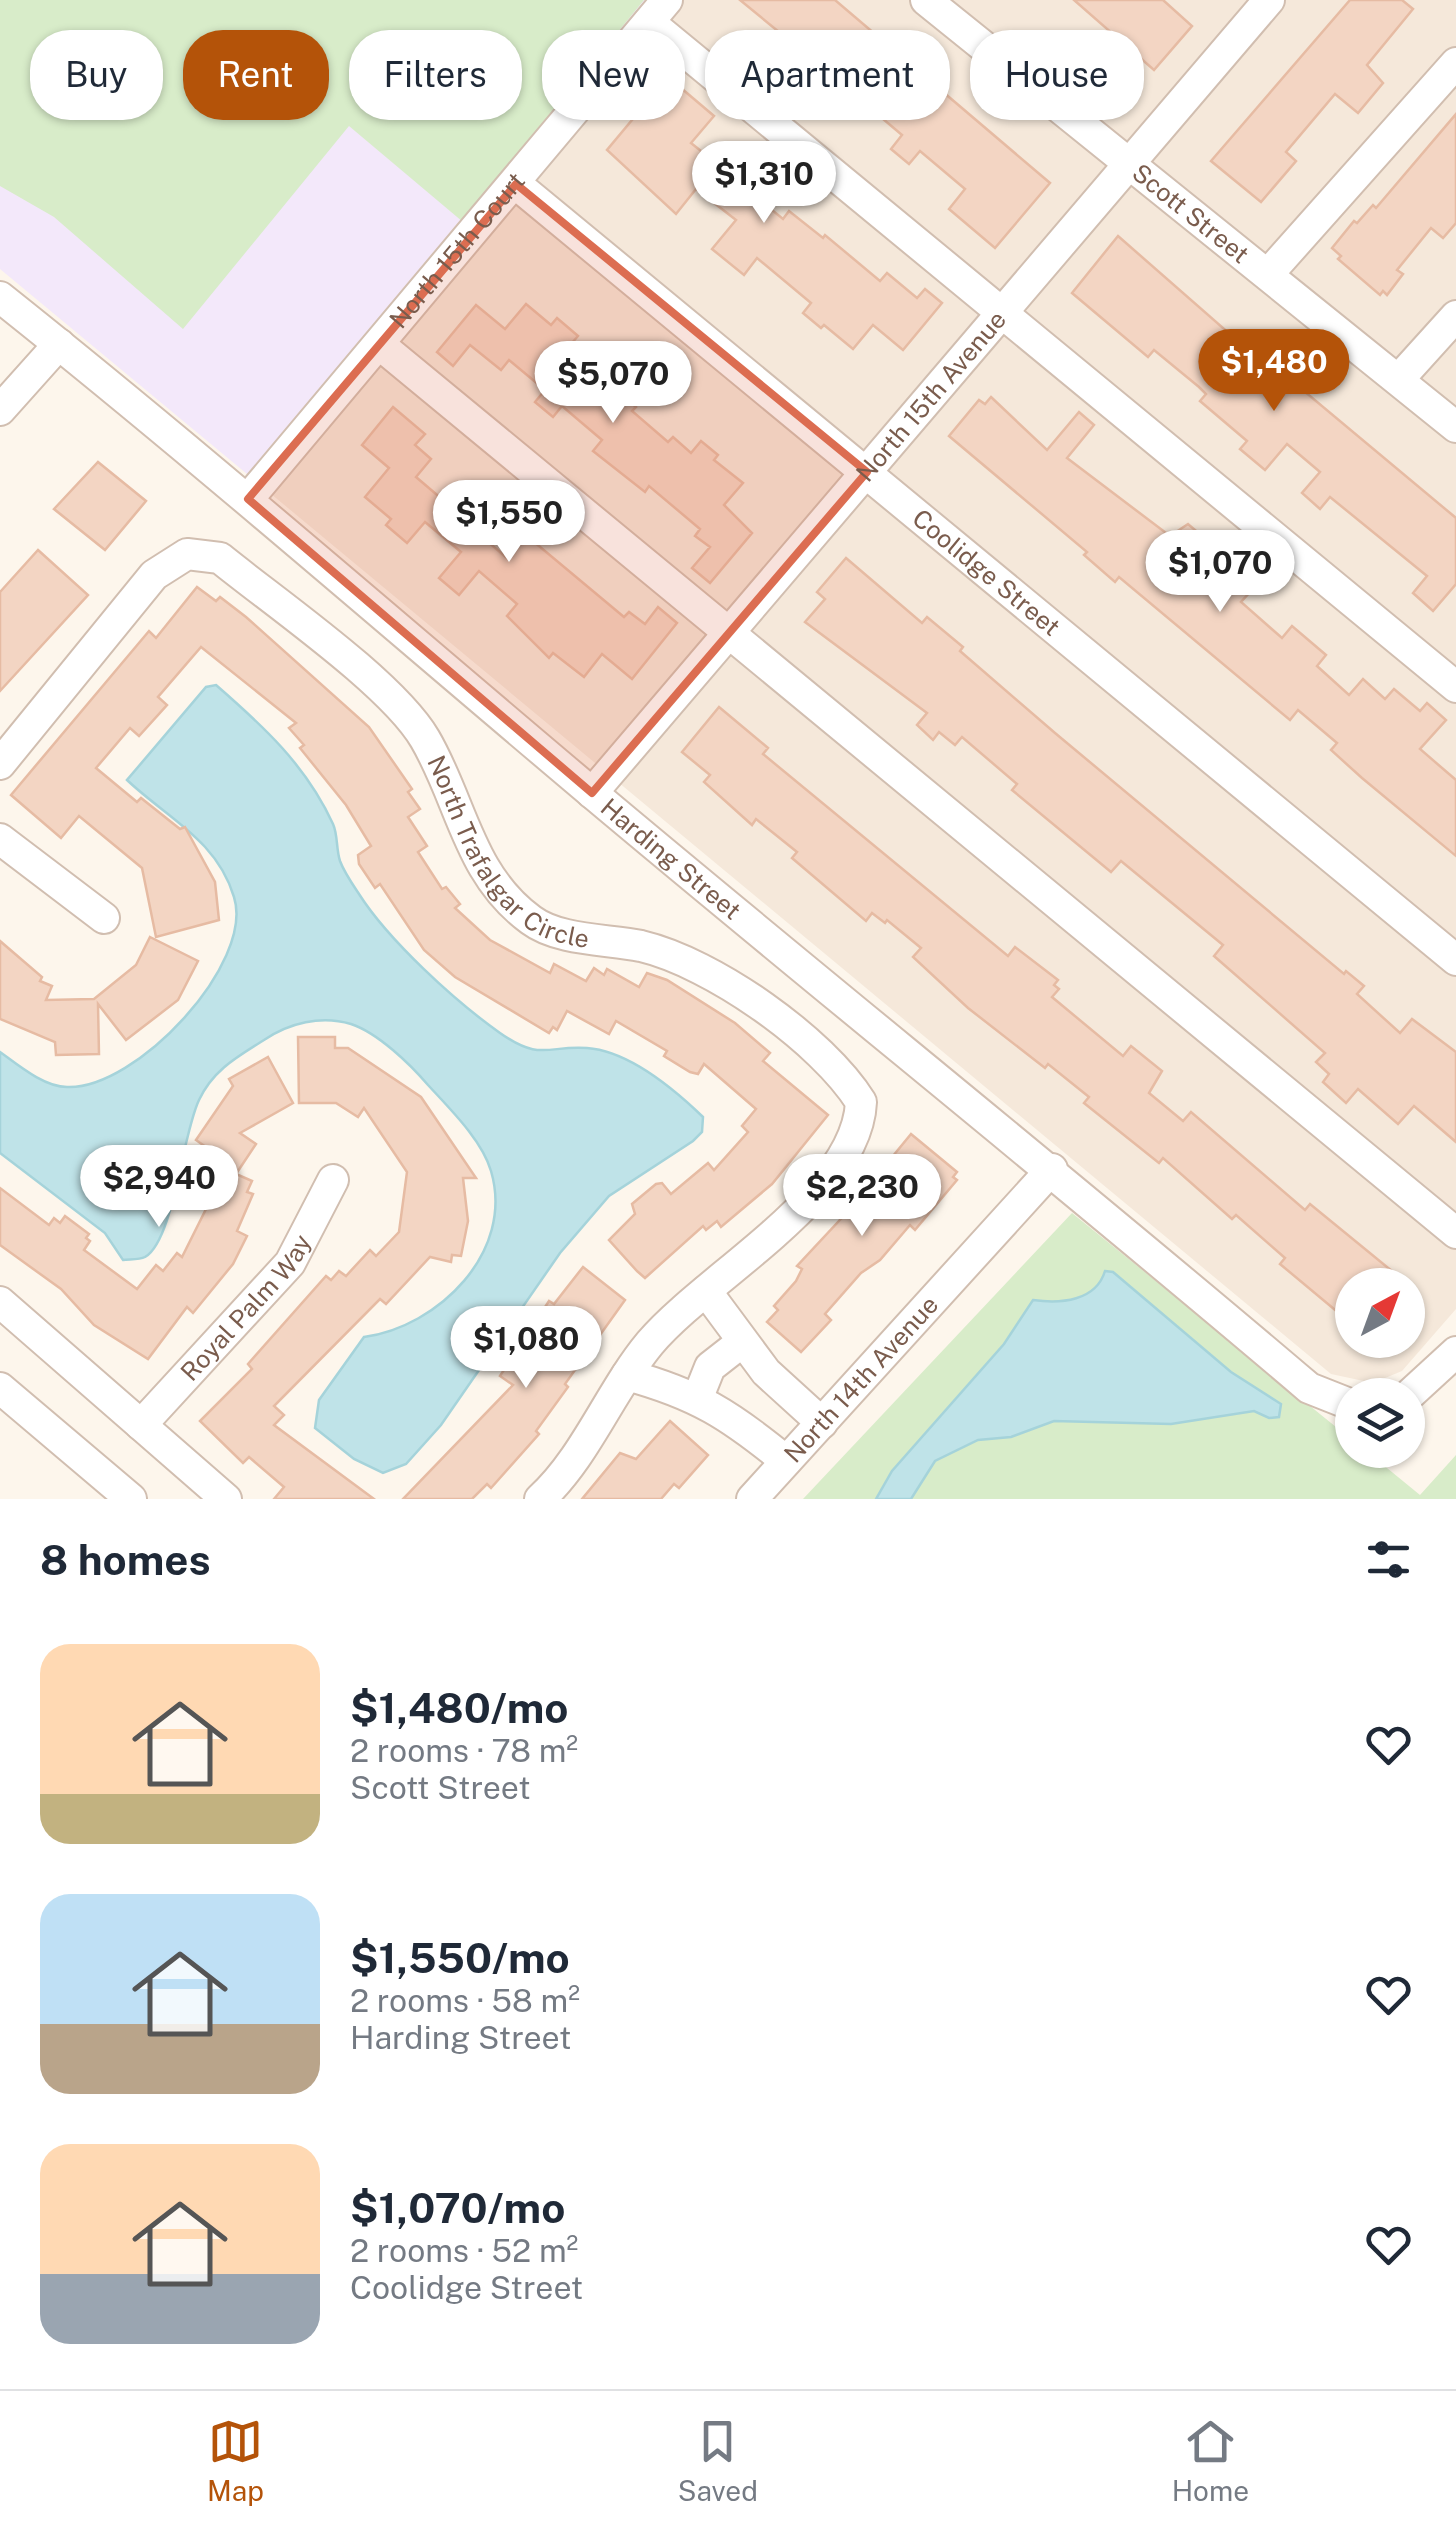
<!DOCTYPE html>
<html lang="en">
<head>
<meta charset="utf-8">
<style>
	body { margin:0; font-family:"Public Sans",sans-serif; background:#f2f2f3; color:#1f2937; height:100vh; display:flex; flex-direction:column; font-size:38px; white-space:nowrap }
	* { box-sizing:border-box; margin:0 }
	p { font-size:32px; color:#747a83 }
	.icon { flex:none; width:55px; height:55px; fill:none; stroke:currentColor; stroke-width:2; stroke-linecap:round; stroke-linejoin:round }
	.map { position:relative; height:1499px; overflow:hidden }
	.panel { display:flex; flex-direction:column; background:#fff; flex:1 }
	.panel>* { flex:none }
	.hud { position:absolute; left:30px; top:30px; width:1398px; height:90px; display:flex; gap:20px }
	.needle { width:65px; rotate:41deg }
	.fabs { position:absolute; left:1335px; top:1268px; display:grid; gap:20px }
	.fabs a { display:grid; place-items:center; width:90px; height:90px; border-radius:50%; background:#fff; box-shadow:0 2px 8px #0004; font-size:50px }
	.price { position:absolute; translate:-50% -85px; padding:0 22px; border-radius:35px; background:#fff; color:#222; font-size:32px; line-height:65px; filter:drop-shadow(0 2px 5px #0008) }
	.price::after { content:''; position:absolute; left:50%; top:60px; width:30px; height:22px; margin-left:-15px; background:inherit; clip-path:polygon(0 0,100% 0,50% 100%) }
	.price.selected { background:#b45309; color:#fff }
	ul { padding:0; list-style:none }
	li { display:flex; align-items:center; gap:30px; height:250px; padding:0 40px }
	li span { display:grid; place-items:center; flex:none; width:280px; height:200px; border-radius:30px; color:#555 }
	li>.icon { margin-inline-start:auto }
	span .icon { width:120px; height:120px; fill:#fffc; stroke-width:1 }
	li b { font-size:42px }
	h2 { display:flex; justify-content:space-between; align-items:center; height:120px; padding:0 40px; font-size:42px }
	.chip { padding:0 35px; border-radius:40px; background:#fff; box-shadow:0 2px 8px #0004; font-size:35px; line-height:90px }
	.chip.selected { background:#b45309; color:#fff }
	.dock { display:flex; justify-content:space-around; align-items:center; height:140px; border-top:2px solid #e0e1e3; background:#fff; font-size:28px; color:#747a83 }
	.dock a { display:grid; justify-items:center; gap:5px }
	.dock .selected { color:#b45309 }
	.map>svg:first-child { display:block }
	.residential { fill:#f5e8da; fill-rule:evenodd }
	.education { fill:#f3e8fa }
	.green { fill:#d8ecc9 }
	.water { fill:#bfe3e8; stroke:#a5d3da; stroke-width:2.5 }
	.building { fill:#f3d5c3; stroke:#e6bba3; stroke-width:2.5 }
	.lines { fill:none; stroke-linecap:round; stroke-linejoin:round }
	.minor-casing { stroke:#d1beb0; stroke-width:34 }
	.minor { stroke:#fff; stroke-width:30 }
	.marked { fill:#dc6d51; fill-opacity:0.2; stroke:#dc6d51; stroke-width:8; stroke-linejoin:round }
	.labels { text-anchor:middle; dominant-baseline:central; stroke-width:8; stroke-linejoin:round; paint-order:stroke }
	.street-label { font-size:25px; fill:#7a5c4d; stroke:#fffaf3 }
</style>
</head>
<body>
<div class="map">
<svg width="1456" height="1499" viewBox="0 0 1456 1499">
	<rect width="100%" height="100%" fill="#fdf6ec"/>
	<!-- residential -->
	<path class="residential" d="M 645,0 L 1456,0 L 1456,1309 L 1402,1371 L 1373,1383 L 1331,1374 L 247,474 ZM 1352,1285 L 1408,1285 L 1408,1340 L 1352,1340 Z"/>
	<!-- education -->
	<path class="education" d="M 0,0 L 645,0 L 247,474 L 0,269 Z"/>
	<!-- green -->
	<g class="green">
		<path d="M 0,0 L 644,0 L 463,222 L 349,126 L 183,329 L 54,217 L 0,186 Z"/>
		<path d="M 1072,1213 L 1352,1440 L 1352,1450 L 1365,1450 L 1420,1495 L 1456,1455 L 1456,1499 L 803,1499 Z"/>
	</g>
	<!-- water -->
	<g class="water">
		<path d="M 216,685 C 263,726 306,765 333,824 C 338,835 336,849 340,861 C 344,872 353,885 359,894 C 389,941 455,1001 500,1033 C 541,1062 548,1045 587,1048 C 629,1051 674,1089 703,1117 L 702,1132 L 693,1141 L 609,1196 L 560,1253 L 441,1425 L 406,1464 L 383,1473 L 354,1459 L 315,1428 L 319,1400 L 364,1337 C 438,1327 515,1252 491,1171 C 482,1140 449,1108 428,1085 C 410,1064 378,1033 351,1024 C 321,1015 289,1023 264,1040 C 237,1057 213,1070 199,1100 C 182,1135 174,1240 145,1257 C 139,1260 129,1259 123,1260 L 105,1233 L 0,1153 L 0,1052 C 18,1065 44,1087 67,1087 C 136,1090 255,963 234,897 C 217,840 167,818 127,780 L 206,687 Z"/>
		<path d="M 1105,1271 L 1113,1272 L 1231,1372 L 1281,1404 L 1279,1417 L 1269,1418 L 1254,1411 L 1171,1424 L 1054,1421 L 1011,1437 L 978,1440 L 935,1461 L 911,1499 L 876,1499 L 892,1471 L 1004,1344 L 1033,1300 C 1061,1304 1096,1301 1105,1271 Z"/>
	</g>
	<!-- building -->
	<g class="building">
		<path d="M 740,0 L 835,0 L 1050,183 L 995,248 L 949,209 L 965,189 L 920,151 L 909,164 L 891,149 L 902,135 L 863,102 L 853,114 L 779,55 L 790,41 Z"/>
		<path d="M 1074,0 L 1163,0 L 1192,26 L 1154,70 Z"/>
		<path d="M 1350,0 L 1402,0 L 1413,9 L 1367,65 L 1383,83 L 1358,113 L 1335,94 L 1286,152 L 1296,161 L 1261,202 L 1211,161 Z"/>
		<path d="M 668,77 L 714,116 L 691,143 L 726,171 L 732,162 L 754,179 L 746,189 L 783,219 L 789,211 L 823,238 L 825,235 L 880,281 L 887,273 L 917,298 L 925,289 L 942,303 L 903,350 L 873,325 L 853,349 L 824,325 L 821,328 L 803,313 L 811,303 L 757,258 L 744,275 L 712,249 L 736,220 L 696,189 L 676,214 L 607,150 Z"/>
		<path d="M 1456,114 L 1456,223 L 1443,238 L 1431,228 L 1397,270 L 1403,274 L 1387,295 L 1383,291 L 1380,295 L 1338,259 L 1341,256 L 1332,248 L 1354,221 L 1357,223 L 1373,205 L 1376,208 Z"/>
		<path d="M 1118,236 L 1264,364 L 1267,360 L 1456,518 L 1456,584 L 1433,611 L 1413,593 L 1427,576 L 1330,497 L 1320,509 L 1302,493 L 1320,472 L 1287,444 L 1265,470 L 1240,449 L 1247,441 L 1200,401 L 1206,394 L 1199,387 L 1154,350 L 1148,357 L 1072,293 Z"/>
		<path d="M 526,304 L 551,325 L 557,318 L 578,336 L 560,357 L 596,389 L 618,363 L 636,379 L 622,395 L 636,407 L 632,411 L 668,442 L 673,437 L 691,453 L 701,441 L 718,455 L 714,460 L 743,483 L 724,505 L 752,533 L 710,583 L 692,568 L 710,547 L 695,536 L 700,529 L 649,486 L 645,492 L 593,451 L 602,440 L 562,406 L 553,417 L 535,402 L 545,390 L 509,360 L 501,370 L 470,345 L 453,366 L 437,352 L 476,305 L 505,329 Z"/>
		<path d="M 991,397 L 1047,450 L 1079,412 L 1094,425 L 1067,458 L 1170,536 L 1188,524 L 1228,558 L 1221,567 L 1250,592 L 1241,602 L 1282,638 L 1292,626 L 1326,655 L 1317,666 L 1349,695 L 1363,679 L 1385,699 L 1394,689 L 1420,711 L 1427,703 L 1446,720 L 1420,749 L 1456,780 L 1456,856 L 1362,778 L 1331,750 L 1337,743 L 1298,710 L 1290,720 L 1119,577 L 1115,582 L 1084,555 L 1087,552 L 949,436 L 979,400 L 985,404 Z"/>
		<path d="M 393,407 L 425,434 L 415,445 L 431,459 L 416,477 L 450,506 L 466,487 L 483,502 L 466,523 L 508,559 L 527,536 L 624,617 L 629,612 L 645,624 L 658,607 L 677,623 L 632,679 L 602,654 L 584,677 L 553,653 L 549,658 L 507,616 L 517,604 L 479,571 L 459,595 L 439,578 L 461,552 L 425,522 L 407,543 L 386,525 L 391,519 L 365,497 L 389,468 L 362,445 Z"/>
		<path d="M 98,462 L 146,501 L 105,550 L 54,509 Z"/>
		<path d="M 38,550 L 88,595 L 0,691 L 0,592 Z"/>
		<path d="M 846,558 L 922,623 L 927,617 L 963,647 L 960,651 L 1055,733 L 1344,974 L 1346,971 L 1364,986 L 1357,994 L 1400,1033 L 1412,1019 L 1456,1052 L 1456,1142 L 1414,1106 L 1398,1124 L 1358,1089 L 1346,1103 L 1323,1082 L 1329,1074 L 1316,1062 L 1325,1053 L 1214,956 L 1223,945 L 1121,861 L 1111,872 L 1012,790 L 1017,784 L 962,737 L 955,745 L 939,732 L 933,740 L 917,725 L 927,713 L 805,622 L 825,599 L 817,592 Z"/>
		<path d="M 197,587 L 216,601 L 220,597 L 246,617 L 369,727 L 412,789 L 408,792 L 420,809 L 408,817 L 427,846 L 418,852 L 442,889 L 446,887 L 460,904 L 455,908 L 490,940 L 550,973 L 554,964 L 586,981 L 594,968 L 604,975 L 607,969 L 639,987 L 647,973 L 667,980 L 735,1023 L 770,1053 L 763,1061 L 828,1115 L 772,1184 L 721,1227 L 717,1221 L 706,1230 L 703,1226 L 645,1278 L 637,1271 L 609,1240 L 635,1214 L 632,1204 L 656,1184 L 662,1183 L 671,1194 L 708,1163 L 714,1170 L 748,1132 L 742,1126 L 756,1109 L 704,1064 L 698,1074 L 690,1072 L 664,1056 L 667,1051 L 616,1021 L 609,1034 L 567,1011 L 557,1030 L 553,1027 L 549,1033 L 455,977 L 424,950 L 380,884 L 375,888 L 359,864 L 358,855 L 371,846 L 346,805 L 300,748 L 304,745 L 289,728 L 296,723 L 201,647 L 158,697 L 167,705 L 139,736 L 130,728 L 96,768 L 137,802 L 141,798 L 180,829 L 185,827 L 215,882 L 219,920 L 156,937 L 142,868 L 79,816 L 61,838 L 11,795 L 149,631 L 156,638 Z"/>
		<path d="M 719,707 L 768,748 L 763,754 L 1008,956 L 1015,947 L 1058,980 L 1054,985 L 1059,989 L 1052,997 L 1123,1056 L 1131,1046 L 1162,1071 L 1149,1093 L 1183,1121 L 1191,1112 L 1305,1210 L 1310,1204 L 1409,1285 L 1352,1285 L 1352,1324 L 1280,1264 L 1285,1258 L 1236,1215 L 1232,1219 L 1163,1158 L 1159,1163 L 1084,1103 L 1089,1097 L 1048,1064 L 1045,1068 L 968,1008 L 913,957 L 921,948 L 887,920 L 885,923 L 872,913 L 866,921 L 792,858 L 797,852 L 756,819 L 752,825 L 704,782 L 710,775 L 682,752 Z"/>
		<path d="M 150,937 L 198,961 L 178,1000 L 126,1040 L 98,1004 L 99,1054 L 56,1055 L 55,1042 L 0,1019 L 0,941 L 42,977 L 40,981 L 52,986 L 46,1000 L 94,999 L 136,965 Z"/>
		<path d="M 298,1037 L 335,1037 L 335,1048 L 348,1048 L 421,1097 L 476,1178 L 463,1178 L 468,1221 L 461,1256 L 452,1255 L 451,1262 L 430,1257 L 386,1304 L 380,1299 L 274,1406 L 284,1415 L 274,1425 L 374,1499 L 274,1499 L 284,1487 L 249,1457 L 243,1463 L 200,1421 L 252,1369 L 248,1364 L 326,1276 L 331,1280 L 339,1271 L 346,1276 L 370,1250 L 376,1256 L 399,1232 L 407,1172 L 364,1108 L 358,1117 L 336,1103 L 299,1103 Z"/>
		<path d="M 268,1057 L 293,1103 L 240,1133 L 256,1144 L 236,1174 L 252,1181 L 247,1192 L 253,1194 L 237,1231 L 247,1236 L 233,1264 L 193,1313 L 187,1307 L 148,1359 L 94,1325 L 61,1289 L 0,1245 L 0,1188 L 49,1225 L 54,1218 L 60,1223 L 65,1216 L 89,1234 L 86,1238 L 90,1241 L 84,1250 L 137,1289 L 156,1265 L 163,1271 L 177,1253 L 182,1257 L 206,1209 L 188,1201 L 210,1150 L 196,1140 L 233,1086 L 229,1079 Z"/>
		<path d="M 911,1134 L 957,1172 L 953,1177 L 957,1180 L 915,1230 L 910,1225 L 880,1260 L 861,1273 L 825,1314 L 831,1320 L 801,1352 L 767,1322 L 778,1310 L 774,1306 L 796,1281 L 802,1269 L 797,1266 L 892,1164 L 888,1162 Z"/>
		<path d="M 583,1267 L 625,1300 L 565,1384 L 568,1387 L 536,1431 L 539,1434 L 491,1488 L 487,1484 L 472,1499 L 403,1499 L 513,1385 L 500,1376 L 549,1301 L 554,1304 Z"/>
		<path d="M 670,1421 L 708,1455 L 679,1488 L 674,1484 L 661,1499 L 582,1499 L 620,1453 L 636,1459 Z"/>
	</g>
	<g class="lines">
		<!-- minor casing -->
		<g class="minor-casing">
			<g id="minor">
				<path id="s1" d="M 926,0 L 1456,427"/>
				<path d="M 649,22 L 1456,687"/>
				<path id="s2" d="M 516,184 L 1456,960"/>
				<path d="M 1269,273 L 1456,63"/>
				<path id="s3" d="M 0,297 C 201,457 394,626 591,792 C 829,992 1072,1186 1309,1388 L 1352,1405"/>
				<path d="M 379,344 L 1456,1233"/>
				<path d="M 1399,379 L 1456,316"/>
				<path d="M 0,410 L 59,344"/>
				<path id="s4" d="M 248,499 L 667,0"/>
				<path id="s5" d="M 0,764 L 154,575 L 187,554 L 220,558 C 274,602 392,683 425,739 C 462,802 468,874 531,920 C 559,941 608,939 641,946 C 713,963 822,1040 861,1102 C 857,1195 707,1276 650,1343 C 610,1391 586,1457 540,1499"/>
				<path id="s6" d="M 592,793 L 1269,0"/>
				<path d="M 0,839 L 104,918"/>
				<path d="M 706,1291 L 766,1372 L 822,1423"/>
				<path d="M 0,1302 L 226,1499"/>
				<path d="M 627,1375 C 697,1394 730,1415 786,1461"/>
				<path d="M 0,1388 L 131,1499"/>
				<path d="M 1408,1396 L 1456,1352"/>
				<path d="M 698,1397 L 710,1367 L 742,1342"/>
				<path id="s7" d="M 141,1425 L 290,1263 L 333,1180"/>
				<path id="s8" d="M 752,1499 L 1052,1169"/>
			</g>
		</g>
		<!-- minor -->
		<use href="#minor" class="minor"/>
	</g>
	<!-- marked area -->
	<path class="marked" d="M 516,184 L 867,472 L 592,793 L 248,499 Z"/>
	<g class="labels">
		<!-- street labels -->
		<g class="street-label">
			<text stroke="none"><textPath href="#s1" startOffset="340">Scott Street</textPath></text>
			<text stroke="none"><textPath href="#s4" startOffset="325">North 15th Court</textPath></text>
			<text stroke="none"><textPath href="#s6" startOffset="522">North 15th Avenue</textPath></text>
			<text stroke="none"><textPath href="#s2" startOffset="610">Coolidge Street</textPath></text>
			<text stroke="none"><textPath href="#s5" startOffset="738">North Trafalgar Circle</textPath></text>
			<text stroke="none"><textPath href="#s3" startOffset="875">Harding Street</textPath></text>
			<text stroke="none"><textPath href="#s7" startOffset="158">Royal Palm Way</textPath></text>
			<text stroke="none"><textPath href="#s8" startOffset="162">North 14th Avenue</textPath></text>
		</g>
	</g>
</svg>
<div class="fabs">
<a><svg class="needle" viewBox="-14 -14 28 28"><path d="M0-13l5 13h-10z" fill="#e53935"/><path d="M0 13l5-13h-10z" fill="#747a83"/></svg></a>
<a><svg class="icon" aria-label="layers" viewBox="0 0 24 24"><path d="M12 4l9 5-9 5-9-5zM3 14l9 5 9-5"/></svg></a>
</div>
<b class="price" style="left:764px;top:226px">$1,310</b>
<b class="price selected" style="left:1274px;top:414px">$1,480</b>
<b class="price" style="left:613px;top:426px">$5,070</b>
<b class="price" style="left:509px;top:565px">$1,550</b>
<b class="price" style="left:1220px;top:615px">$1,070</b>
<b class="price" style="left:159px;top:1230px">$2,940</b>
<b class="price" style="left:862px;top:1239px">$2,230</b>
<b class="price" style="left:526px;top:1391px">$1,080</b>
<div class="hud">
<a class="chip">Buy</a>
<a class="chip selected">Rent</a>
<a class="chip">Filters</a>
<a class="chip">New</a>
<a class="chip">Apartment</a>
<a class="chip">House</a>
</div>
</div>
<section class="panel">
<h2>8 homes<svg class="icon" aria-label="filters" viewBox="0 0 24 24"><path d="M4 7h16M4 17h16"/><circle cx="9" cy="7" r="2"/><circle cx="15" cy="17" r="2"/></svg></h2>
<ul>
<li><span style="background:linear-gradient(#ffd9b3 75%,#c2b280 0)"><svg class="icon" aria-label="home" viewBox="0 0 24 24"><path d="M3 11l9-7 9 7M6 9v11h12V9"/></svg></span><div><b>$1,480/mo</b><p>2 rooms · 78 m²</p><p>Scott Street</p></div><svg class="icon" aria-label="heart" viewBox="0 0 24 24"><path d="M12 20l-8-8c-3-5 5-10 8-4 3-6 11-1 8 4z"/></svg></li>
<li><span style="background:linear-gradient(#bfe0f5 65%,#b9a48a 0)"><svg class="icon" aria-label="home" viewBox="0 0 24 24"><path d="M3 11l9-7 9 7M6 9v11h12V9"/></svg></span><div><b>$1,550/mo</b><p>2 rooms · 58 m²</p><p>Harding Street</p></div><svg class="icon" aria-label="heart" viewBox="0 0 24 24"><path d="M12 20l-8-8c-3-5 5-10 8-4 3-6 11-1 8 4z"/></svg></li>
<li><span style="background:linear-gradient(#ffd9b3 65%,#9aa5b1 0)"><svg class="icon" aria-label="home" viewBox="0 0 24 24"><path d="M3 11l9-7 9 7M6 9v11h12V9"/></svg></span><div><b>$1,070/mo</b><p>2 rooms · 52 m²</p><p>Coolidge Street</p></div><svg class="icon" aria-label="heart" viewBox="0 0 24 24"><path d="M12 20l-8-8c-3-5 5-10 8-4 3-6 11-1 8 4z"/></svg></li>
</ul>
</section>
<nav class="dock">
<a class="selected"><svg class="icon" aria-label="map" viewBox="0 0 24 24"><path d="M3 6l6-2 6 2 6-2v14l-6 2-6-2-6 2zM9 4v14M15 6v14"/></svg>Map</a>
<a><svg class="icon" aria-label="saved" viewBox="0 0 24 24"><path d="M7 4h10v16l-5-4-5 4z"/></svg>Saved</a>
<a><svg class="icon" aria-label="home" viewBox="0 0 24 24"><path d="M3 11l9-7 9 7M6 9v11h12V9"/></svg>Home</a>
</nav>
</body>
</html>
